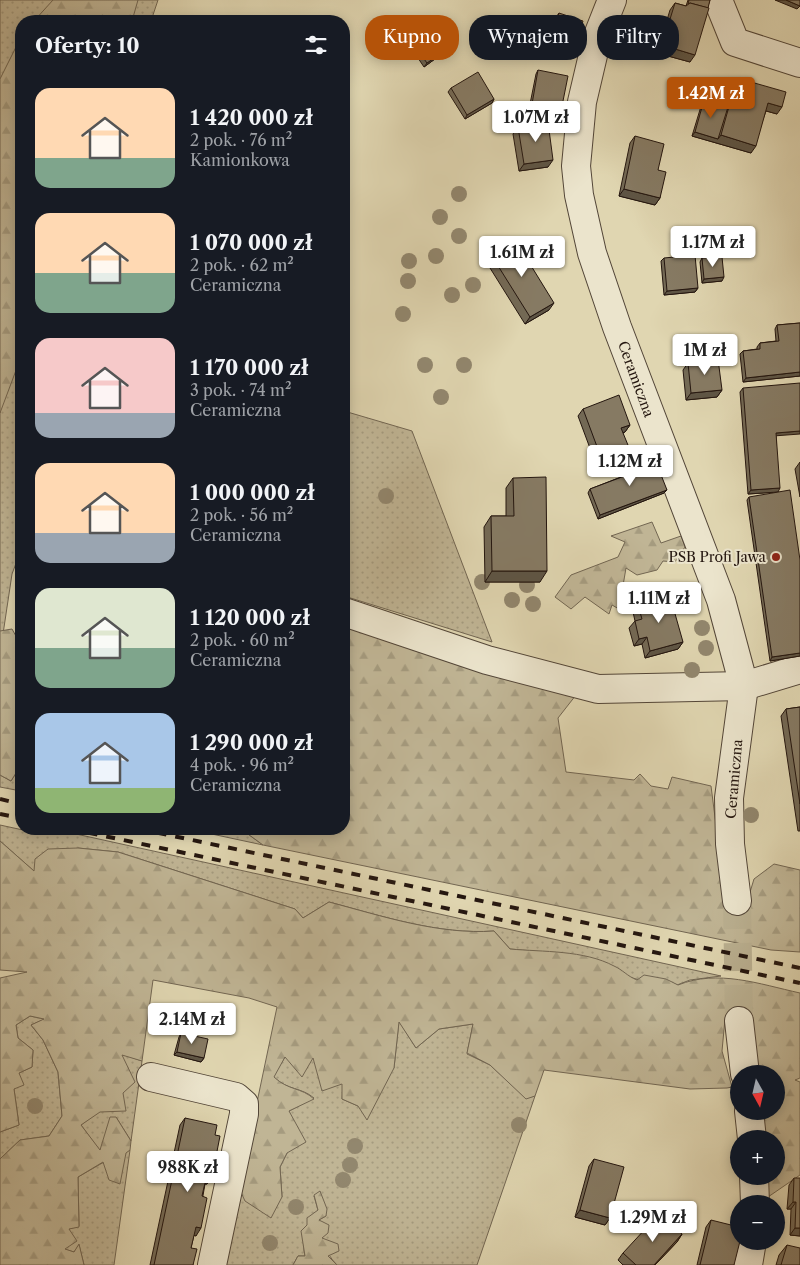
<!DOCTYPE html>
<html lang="pl">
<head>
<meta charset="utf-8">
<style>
	body { margin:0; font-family:"Libre Caslon Text",serif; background:#242831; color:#f1f3f6; height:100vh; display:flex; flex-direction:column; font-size:19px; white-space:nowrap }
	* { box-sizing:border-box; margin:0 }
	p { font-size:16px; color:#9ea1a6 }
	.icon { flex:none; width:28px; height:28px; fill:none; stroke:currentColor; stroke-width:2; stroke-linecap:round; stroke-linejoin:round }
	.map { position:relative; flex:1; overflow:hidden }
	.details { position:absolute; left:15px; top:15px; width:335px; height:820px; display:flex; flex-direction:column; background:#171b24; border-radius:20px; box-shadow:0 2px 12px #0003 }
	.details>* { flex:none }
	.top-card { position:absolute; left:365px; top:15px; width:360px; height:45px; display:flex; gap:10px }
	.needle { width:32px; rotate:172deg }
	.buttons { position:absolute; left:730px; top:1065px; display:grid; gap:10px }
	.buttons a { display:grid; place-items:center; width:55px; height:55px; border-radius:50%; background:#171b24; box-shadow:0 2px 12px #0003; font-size:25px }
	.price { position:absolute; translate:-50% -42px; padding:0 11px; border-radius:5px; background:#fff; color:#222; font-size:16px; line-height:32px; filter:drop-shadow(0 1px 2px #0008) }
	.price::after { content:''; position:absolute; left:50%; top:30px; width:15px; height:11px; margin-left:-8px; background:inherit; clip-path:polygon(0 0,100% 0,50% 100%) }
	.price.selected { background:#b45309; color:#fff }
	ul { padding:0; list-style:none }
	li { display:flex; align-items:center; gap:15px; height:125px; padding:0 20px }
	li span { display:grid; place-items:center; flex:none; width:140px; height:100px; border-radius:15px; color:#555 }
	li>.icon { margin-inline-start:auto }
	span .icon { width:60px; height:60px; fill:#fffc; stroke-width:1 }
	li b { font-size:21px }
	h2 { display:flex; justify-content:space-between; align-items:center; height:60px; padding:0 20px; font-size:21px }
	.pill { padding:0 18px; border-radius:20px; background:#171b24; box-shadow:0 2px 12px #0003; font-size:18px; line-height:45px }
	.pill.selected { background:#b45309; color:#fff }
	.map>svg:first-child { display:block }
	.grass { fill:url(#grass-dots); stroke:#726652 }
	.forest { fill:url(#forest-firs); stroke:#726652 }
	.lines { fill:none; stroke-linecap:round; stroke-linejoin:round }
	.minor-tunnel { stroke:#bab091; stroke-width:28; stroke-dasharray:28 14; stroke-linecap:butt }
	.minor-casing { stroke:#534638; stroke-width:30 }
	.minor { stroke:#ebe4cc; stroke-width:28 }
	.rail { stroke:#24160f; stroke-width:4; stroke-dasharray:9 9; stroke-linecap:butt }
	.tree { fill:#92876e }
	.wall { fill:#736955; stroke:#24160f }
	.shaded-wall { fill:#5e5545; stroke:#24160f }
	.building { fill:#867a63; stroke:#24160f }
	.poi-dot { fill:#8f2418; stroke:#ebe4cc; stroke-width:2 }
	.labels { text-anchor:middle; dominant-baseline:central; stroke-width:4; stroke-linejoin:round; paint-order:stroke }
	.street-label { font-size:14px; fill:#24160f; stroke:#ebe4cc }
	.poi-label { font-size:14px; fill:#24160f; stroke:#ebe4cc; text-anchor:end }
</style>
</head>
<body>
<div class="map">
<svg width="800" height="1265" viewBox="0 0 800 1265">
	<defs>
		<pattern id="grass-dots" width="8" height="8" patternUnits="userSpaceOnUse" patternTransform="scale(1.25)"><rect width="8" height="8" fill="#c0b595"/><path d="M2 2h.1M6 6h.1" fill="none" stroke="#a59b7f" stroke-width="1.8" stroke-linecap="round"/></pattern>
		<pattern id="forest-firs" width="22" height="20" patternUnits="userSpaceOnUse" patternTransform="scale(1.25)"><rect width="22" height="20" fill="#c0b595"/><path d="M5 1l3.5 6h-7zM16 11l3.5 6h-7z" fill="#a59b7f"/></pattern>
	</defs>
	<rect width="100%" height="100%" fill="#e0d6b1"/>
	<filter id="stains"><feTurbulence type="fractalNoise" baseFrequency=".004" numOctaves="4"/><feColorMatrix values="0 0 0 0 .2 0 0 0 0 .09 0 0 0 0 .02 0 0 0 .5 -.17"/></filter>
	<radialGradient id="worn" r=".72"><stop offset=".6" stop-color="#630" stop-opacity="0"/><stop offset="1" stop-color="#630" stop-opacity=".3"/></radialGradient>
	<!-- grass -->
	<g class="grass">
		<path d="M 0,0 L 158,0 L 151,21 L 21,21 L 21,550 L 12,574 L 0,654 Z"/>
		<path d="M 344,411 L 412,431 L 492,642 L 344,596 Z"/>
		<path d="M 21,765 L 21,791 L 0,787 L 0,775 L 11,781 Z"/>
		<path d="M 0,825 L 23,830 L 76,834 L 721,976 L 690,980 L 677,985 C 661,976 653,983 636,979 C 623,976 615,966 602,962 C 572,953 541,952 510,949 L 494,931 C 439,935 382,916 329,902 L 303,918 L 295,909 L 118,852 L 78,848 L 35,872 L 0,841 Z"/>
		<path d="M 198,829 L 241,829 L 263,845 L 193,830 Z"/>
		<path d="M 30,1016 L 45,1019 L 31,1025 L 43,1040 L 58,1072 L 62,1116 L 49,1136 L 20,1140 L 0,1159 L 0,1132 L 19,1125 L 14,1089 L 19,1073 L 32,1067 L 33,1050 L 18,1038 L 16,1025 Z"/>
		<path d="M 399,1021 L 416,1048 L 439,1029 L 473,1024 L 467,1054 L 490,1065 L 526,1098 L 535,1096 L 477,1265 L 337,1265 C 324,1252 321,1237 318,1220 L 326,1216 L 314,1196 L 318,1210 C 306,1223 301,1239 305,1256 L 298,1256 L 293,1265 L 223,1265 L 239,1188 L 282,1197 L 280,1167 L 287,1153 L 289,1111 L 314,1098 C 301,1087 289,1091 273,1077 L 285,1057 L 313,1057 L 343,1084 L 342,1099 L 358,1106 L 394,1068 Z"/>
		<path d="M 122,1054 L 142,1061 L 131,1141 L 116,1117 L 100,1151 L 81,1125 L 123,1093 Z"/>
		<path d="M 130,1150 L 114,1265 L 84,1265 L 79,1245 L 74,1252 L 64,1249 L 69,1229 L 79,1226 L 78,1177 L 104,1162 Z"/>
	</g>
	<!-- forest -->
	<g class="forest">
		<path d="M 53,0 L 138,0 L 132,21 L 34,21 Z"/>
		<path d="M 21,37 L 21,357 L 0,413 L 0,79 Z"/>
		<path d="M 652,522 L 661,543 L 681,536 L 685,547 L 675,562 L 663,561 L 657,570 L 637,575 L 626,568 L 619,609 L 612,605 L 609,614 L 585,597 L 571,609 L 555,597 L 571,575 L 618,557 L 625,542 L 611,536 Z"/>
		<path d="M 344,621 L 576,695 L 558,718 L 566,772 L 634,780 L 640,774 L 651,786 L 668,789 L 672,777 L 711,786 L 722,872 L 747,902 L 754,879 L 774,864 L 800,870 L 800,952 L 771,950 L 263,845 L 241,829 L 344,829 Z"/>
		<path d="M 12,629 L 21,645 L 21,765 L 11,781 L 0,775 L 0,631 Z"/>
		<path d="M 0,841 L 34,871 L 35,859 L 48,849 L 78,848 L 118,852 L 295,909 L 303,918 L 329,902 C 382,916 439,935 494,931 L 510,949 C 543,952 584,950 614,966 C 623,970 627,976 637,980 L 644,975 L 666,979 L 678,985 C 718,969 759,984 800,993 L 800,1078 L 795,1080 L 800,1082 L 800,1175 L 768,1197 L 767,1176 L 776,1176 L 776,1139 L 764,1139 L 761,1111 L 776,1111 L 776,1074 L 757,1074 L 748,1019 L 725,1019 L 722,1051 L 732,1087 L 727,1088 L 690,1089 L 544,1070 L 535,1096 L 526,1099 L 490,1065 L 467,1053 L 473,1024 L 439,1029 L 416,1048 L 399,1022 L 394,1068 L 367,1120 L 358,1106 L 342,1099 L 342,1084 L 322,1091 L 313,1058 L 302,1077 L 285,1057 L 274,1077 C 289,1091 301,1087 314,1099 L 289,1111 L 306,1142 L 287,1153 L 280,1167 L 282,1197 L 271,1218 L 245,1201 L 239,1188 L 277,1007 L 249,998 L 153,980 L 142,1061 L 122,1055 L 135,1082 L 123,1093 L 126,1111 L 100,1112 L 81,1125 L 100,1150 L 110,1117 L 116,1117 L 131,1141 L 130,1150 L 126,1153 L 120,1184 L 109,1180 L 103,1162 L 78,1177 L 79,1227 L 69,1229 L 77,1241 L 65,1249 L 74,1252 L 79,1244 L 84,1265 L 0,1265 L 0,1159 L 20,1140 L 49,1136 L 62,1116 L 58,1072 L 43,1040 L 31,1025 L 44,1019 L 30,1016 L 16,1025 L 18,1038 L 33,1050 L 32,1067 L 19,1073 L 24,1085 L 14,1089 L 19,1125 L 0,1132 L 0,978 L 27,972 L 0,970 Z"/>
		<path d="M 320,1191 L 327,1209 L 326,1216 L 319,1220 L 329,1225 L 328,1233 L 322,1238 L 338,1244 L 339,1251 L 328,1256 L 337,1265 L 293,1265 L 298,1256 L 305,1256 L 301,1231 L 307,1225 L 307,1218 L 318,1210 L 314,1195 Z"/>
	</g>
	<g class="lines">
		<!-- minor-tunnel -->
		<path class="minor-tunnel" d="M 737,901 L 739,1021"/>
		<!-- minor casing -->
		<g class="minor-casing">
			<g id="minor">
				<path d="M 612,0 L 597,38 L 582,102 L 576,166 L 579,195 L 592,253 L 617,327 L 721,600 L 744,686 L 729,798 L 730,844 L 737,901"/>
				<path d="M 718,0 L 735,42 L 800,63"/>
				<path d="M 344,612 L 487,660 L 598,689 L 744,686 L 800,669"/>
				<path d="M 739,1021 L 745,1074"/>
				<path d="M 151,1077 L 236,1097 L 244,1104 L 244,1114 L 212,1265"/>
				<path d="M 749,1111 L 752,1139"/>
				<path d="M 754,1176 L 755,1204"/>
				<path d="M 748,1265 L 752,1241"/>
			</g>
		</g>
		<!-- minor -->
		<use href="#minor" class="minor"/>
		<!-- rail -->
		<g class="rail">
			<path d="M 0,799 L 21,804"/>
			<path d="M 0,814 L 21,818"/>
			<path d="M 71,829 L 800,983"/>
			<path d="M 140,829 L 800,968"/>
		</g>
	</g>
	<!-- trees -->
	<g class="tree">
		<circle cx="459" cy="194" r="8"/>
		<circle cx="440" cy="217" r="8"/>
		<circle cx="459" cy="236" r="8"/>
		<circle cx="436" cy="256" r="8"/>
		<circle cx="409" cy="261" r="8"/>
		<circle cx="408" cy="281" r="8"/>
		<circle cx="473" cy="285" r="8"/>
		<circle cx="452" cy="295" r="8"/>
		<circle cx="403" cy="314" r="8"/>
		<circle cx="425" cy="365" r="8"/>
		<circle cx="464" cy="365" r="8"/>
		<circle cx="441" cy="397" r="8"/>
		<circle cx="386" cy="496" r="8"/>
		<circle cx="482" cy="582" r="8"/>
		<circle cx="527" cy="585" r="8"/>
		<circle cx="512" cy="600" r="8"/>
		<circle cx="533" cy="604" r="8"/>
		<circle cx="702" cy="628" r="8"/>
		<circle cx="706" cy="648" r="8"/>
		<circle cx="692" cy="670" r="8"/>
		<circle cx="751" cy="815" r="8"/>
		<circle cx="35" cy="1106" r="8"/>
		<circle cx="519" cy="1125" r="8"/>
		<circle cx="355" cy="1146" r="8"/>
		<circle cx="350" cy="1165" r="8"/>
		<circle cx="343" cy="1180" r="8"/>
		<circle cx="296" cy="1207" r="8"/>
		<circle cx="270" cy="1243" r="8"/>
	</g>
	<!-- wall -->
	<g class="wall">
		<path d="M 688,0 L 710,0 L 690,62 L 657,53 L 670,10 L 675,3 L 686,6 Z"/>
		<path d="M 559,13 L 574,50 L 569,57 L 545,49 L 554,20 Z"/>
		<path d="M 410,40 L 450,48 L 424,67 L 408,43 Z"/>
		<path d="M 538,70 L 555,130 L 549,129 L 548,167 L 519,171 L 513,134 L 518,127 L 529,125 L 526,124 L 536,74 Z"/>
		<path d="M 737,78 L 777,114 L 766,111 L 751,153 L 692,136 L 702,103 L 704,100 L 726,106 L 732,85 Z"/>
		<path d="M 451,88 L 494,99 L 492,103 L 465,119 L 448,92 Z"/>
		<path d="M 635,136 L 658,170 L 660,198 L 655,205 L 619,196 L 630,143 Z"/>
		<path d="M 490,253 L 549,310 L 525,324 L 485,260 Z"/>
		<path d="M 664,258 L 698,288 L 695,292 L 664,295 L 661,261 Z"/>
		<path d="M 702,258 L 722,281 L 702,283 L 700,262 Z"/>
		<path d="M 800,323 L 800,376 L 743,382 L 740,354 L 743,351 L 757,349 L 757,347 L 760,343 L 776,341 L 775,329 L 777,325 Z"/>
		<path d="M 688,363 L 722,390 L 717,397 L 686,400 L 683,370 Z"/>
		<path d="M 743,388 L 776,436 L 778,492 L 748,494 L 740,392 Z"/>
		<path d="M 583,409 L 630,425 L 625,432 L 623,433 L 625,457 L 597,467 L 578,416 Z"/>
		<path d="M 639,458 L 667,490 L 664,493 L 598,519 L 588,493 L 590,489 L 639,470 L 636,461 Z"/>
		<path d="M 800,462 L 800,497 L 795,469 Z"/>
		<path d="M 513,478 L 540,582 L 485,582 L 484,527 L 491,516 L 506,516 L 506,488 Z"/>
		<path d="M 749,497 L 800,656 L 770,661 L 747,500 Z"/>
		<path d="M 638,605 L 683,642 L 678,649 L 645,658 L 642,644 L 634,646 L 629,628 L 635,621 L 633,612 Z"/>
		<path d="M 800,707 L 800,831 L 798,831 L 781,716 L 786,709 Z"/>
		<path d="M 181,1033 L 204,1058 L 201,1062 L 174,1055 L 179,1037 Z"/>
		<path d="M 185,1118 L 215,1135 L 212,1177 L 207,1184 L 205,1184 L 196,1236 L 194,1235 L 191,1248 L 193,1265 L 150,1265 L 180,1125 Z"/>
		<path d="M 594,1159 L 610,1218 L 605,1225 L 575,1217 L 589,1166 Z"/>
		<path d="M 794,1178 L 800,1236 L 790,1235 L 791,1209 L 787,1209 L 789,1185 Z"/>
		<path d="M 711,1220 L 734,1265 L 697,1265 L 706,1227 Z"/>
		<path d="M 682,1234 L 677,1242 L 655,1265 L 623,1265 L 618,1260 L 623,1253 Z"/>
		<path d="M 787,1245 L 800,1265 L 776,1265 L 779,1255 Z"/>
	</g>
	<!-- shaded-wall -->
	<g class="shaded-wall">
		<path d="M 775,0 L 786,0 L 800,6 L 797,9 Z"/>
		<path d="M 550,42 L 574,50 L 569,57 L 545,49 Z"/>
		<path d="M 453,45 L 450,48 L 424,67 L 427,63 Z"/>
		<path d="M 662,45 L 695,55 L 690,62 L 657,53 Z"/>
		<path d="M 494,99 L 492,103 L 465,119 L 467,115 Z"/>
		<path d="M 768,103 L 782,107 L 777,114 L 763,110 Z"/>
		<path d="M 529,121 L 558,126 L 555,130 L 526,124 Z"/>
		<path d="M 695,132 L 718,139 L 721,135 L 756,146 L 751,153 L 692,136 Z"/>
		<path d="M 553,160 L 548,167 L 519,171 L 524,164 Z"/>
		<path d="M 624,189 L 660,198 L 655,205 L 619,196 Z"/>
		<path d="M 724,277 L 722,281 L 702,283 L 704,279 Z"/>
		<path d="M 698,288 L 695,292 L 664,295 L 667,291 Z"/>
		<path d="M 554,303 L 549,310 L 525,324 L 530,317 Z"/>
		<path d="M 800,372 L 800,376 L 743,382 L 746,378 Z"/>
		<path d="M 722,390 L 717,397 L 686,400 L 691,393 Z"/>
		<path d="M 630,425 L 625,432 L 616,435 L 621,428 Z"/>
		<path d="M 800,431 L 800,434 L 773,436 L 776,433 Z"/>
		<path d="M 630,450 L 625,457 L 597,467 L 602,460 Z"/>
		<path d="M 780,488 L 778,492 L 748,494 L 751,490 Z"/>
		<path d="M 667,490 L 664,493 L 598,519 L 600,515 Z"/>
		<path d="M 492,571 L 547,571 L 540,582 L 485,582 Z"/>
		<path d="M 647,637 L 642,644 L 634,646 L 639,639 Z"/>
		<path d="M 683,642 L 678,649 L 645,658 L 650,651 Z"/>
		<path d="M 800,653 L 800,656 L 770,661 L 772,657 Z"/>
		<path d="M 177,1052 L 204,1058 L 201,1062 L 174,1055 Z"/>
		<path d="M 207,1176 L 212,1177 L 207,1184 L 202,1183 Z"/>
		<path d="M 793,1202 L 796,1202 L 791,1209 L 787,1209 Z"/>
		<path d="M 580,1210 L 610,1218 L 605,1225 L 575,1217 Z"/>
		<path d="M 196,1227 L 201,1228 L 196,1236 L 191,1234 Z"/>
		<path d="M 795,1228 L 800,1228 L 800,1236 L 790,1235 Z"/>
		<path d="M 682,1234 L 677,1242 L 655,1265 L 654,1265 Z"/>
	</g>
	<!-- building -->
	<g class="building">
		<path d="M 689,0 L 710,0 L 708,8 L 690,3 L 688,4 Z"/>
		<path d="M 786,0 L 800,0 L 800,6 Z"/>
		<path d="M 675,3 L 686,6 L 690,3 L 709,8 L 695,55 L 662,45 Z"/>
		<path d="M 559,13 L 583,21 L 574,50 L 550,42 Z"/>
		<path d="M 436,22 L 453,45 L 427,63 L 410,40 Z"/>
		<path d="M 538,70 L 568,76 L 558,126 L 549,124 L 548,122 L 541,123 L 529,121 Z"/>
		<path d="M 478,72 L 494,99 L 467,115 L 451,88 Z"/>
		<path d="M 737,78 L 786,92 L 782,107 L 768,103 L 756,146 L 721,135 Z"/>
		<path d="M 704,100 L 728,107 L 718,139 L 695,132 Z"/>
		<path d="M 548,122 L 553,160 L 524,164 L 518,127 Z"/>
		<path d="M 635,136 L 664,144 L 658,170 L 666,172 L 660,198 L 624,189 Z"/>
		<path d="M 514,238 L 554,303 L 530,317 L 490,253 Z"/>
		<path d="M 695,255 L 698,288 L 667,291 L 664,258 Z"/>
		<path d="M 722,257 L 724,277 L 704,279 L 702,258 Z"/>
		<path d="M 800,323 L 800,372 L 746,378 L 743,351 L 760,349 L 760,343 L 779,341 L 777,325 Z"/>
		<path d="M 718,359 L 722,390 L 691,393 L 688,363 Z"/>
		<path d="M 800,383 L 800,431 L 776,433 L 780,488 L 751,490 L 743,388 Z"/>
		<path d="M 619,395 L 630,425 L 621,428 L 630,450 L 602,460 L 583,409 Z"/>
		<path d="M 652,452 L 667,490 L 600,515 L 590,489 L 643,469 L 639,458 Z"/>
		<path d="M 546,477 L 547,571 L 492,571 L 491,516 L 514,516 L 513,478 Z"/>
		<path d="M 790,490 L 800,560 L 800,653 L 772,657 L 749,497 Z"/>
		<path d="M 670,596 L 683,642 L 650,651 L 647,637 L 639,639 L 635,621 L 642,619 L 638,605 Z"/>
		<path d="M 800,707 L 800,804 L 786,709 Z"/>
		<path d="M 181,1033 L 208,1039 L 204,1058 L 177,1052 Z"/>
		<path d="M 185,1118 L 217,1125 L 215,1135 L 220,1136 L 212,1177 L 207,1176 L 204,1187 L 202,1196 L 207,1198 L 201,1228 L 196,1227 L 191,1248 L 197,1249 L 193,1265 L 154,1265 Z"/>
		<path d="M 594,1159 L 624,1167 L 610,1218 L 580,1210 Z"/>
		<path d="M 794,1178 L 800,1178 L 800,1228 L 795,1228 L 796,1202 L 793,1202 Z"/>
		<path d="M 659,1214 L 682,1234 L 654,1265 L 636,1265 L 623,1253 Z"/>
		<path d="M 711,1220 L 739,1227 L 739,1241 L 740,1241 L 734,1265 L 700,1265 Z"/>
		<path d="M 787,1245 L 800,1248 L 800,1265 L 781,1265 Z"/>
	</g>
	<!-- markers -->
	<circle class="poi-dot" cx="776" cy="557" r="5"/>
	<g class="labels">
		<!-- street labels -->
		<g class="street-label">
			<text transform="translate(636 379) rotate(70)">Ceramiczna</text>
			<text transform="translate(734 779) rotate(-85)">Ceramiczna</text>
		</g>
		<!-- poi labels -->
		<g class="poi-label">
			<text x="766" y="557">PSB Profi Jawa</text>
		</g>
	</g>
	<rect width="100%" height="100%" filter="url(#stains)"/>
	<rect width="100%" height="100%" fill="url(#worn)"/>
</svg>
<div class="buttons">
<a><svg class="needle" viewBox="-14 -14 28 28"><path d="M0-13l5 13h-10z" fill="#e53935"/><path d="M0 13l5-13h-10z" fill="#9ea1a6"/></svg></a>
<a>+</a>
<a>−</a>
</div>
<b class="price selected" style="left:711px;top:119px">1.42M zł</b>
<b class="price" style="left:536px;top:143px">1.07M zł</b>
<b class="price" style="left:713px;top:268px">1.17M zł</b>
<b class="price" style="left:522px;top:278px">1.61M zł</b>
<b class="price" style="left:705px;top:376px">1M zł</b>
<b class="price" style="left:630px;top:487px">1.12M zł</b>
<b class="price" style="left:659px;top:624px">1.11M zł</b>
<b class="price" style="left:192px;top:1045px">2.14M zł</b>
<b class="price" style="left:188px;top:1193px">988K zł</b>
<b class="price" style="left:653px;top:1243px">1.29M zł</b>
<div class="top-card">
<a class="pill selected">Kupno</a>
<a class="pill">Wynajem</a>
<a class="pill">Filtry</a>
</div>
<section class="details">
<h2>Oferty: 10<svg class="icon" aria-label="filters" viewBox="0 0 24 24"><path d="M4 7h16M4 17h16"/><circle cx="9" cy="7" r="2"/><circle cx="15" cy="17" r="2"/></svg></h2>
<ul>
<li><span style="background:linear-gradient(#ffd9b3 70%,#7fa58c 0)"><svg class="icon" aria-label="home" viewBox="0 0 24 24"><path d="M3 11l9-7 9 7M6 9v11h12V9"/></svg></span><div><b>1 420 000 zł</b><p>2 pok. · 76 m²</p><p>Kamionkowa</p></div></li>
<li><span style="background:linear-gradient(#ffd9b3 60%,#7fa58c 0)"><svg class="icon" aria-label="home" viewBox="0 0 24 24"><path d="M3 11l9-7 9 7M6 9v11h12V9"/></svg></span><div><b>1 070 000 zł</b><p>2 pok. · 62 m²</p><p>Ceramiczna</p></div></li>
<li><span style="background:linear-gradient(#f6c9c9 75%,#9aa5b1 0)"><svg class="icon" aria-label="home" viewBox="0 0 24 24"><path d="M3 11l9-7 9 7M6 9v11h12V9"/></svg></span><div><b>1 170 000 zł</b><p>3 pok. · 74 m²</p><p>Ceramiczna</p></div></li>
<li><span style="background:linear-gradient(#ffd9b3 70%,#9aa5b1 0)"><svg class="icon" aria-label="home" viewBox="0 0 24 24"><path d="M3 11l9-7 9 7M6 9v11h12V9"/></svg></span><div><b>1 000 000 zł</b><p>2 pok. · 56 m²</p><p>Ceramiczna</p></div></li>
<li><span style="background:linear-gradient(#dfe7d0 60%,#7fa58c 0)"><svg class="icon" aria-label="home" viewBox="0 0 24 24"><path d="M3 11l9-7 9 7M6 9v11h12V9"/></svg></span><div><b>1 120 000 zł</b><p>2 pok. · 60 m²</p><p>Ceramiczna</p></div></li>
<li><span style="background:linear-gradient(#a9c7e8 75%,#8fb573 0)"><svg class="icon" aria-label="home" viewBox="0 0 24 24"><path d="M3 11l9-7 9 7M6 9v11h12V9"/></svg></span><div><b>1 290 000 zł</b><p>4 pok. · 96 m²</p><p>Ceramiczna</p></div></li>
</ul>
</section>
</div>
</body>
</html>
